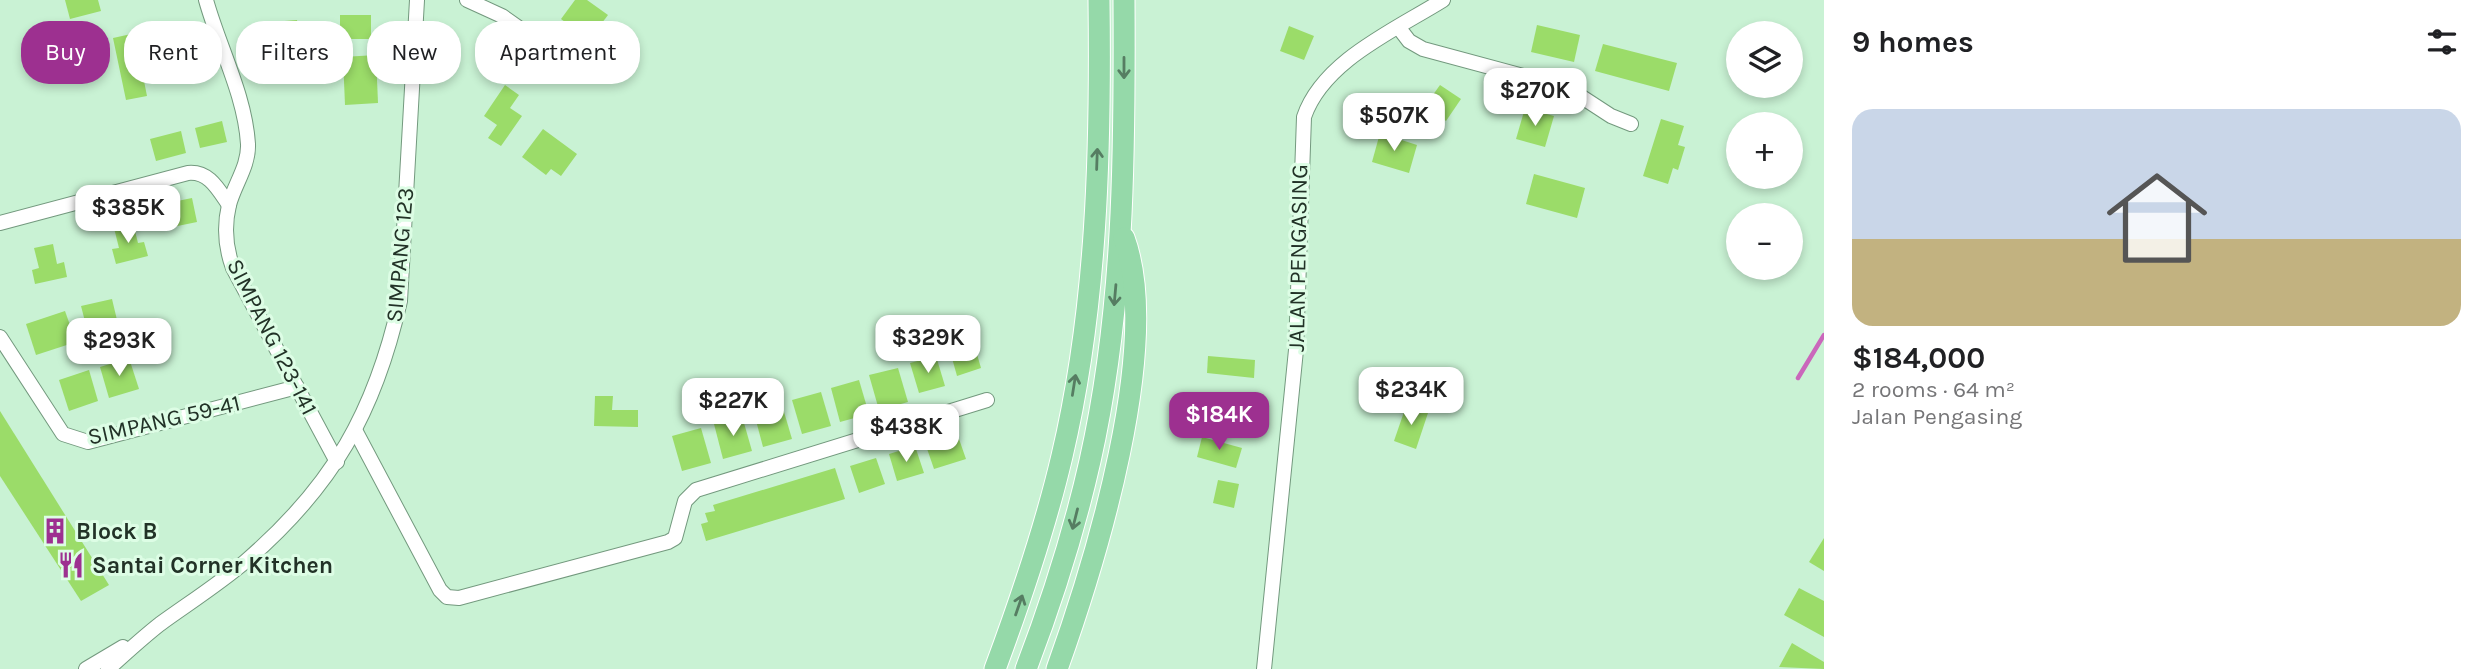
<!DOCTYPE html>
<html lang="en">
<head>
<meta charset="utf-8">
<style>
	body { margin:0; font-family:Karla,sans-serif; background:#f2f2f2; color:#202124; height:100vh; display:flex; flex-direction:column; font-size:26px; white-space:nowrap }
	* { box-sizing:border-box; margin:0 }
	p { font-size:23px; color:#757577 }
	.icon { flex:none; width:38px; height:38px; fill:none; stroke:currentColor; stroke-width:2; stroke-linecap:round; stroke-linejoin:round }
	.map { position:relative; flex:1; overflow:hidden }
	.details { display:flex; flex-direction:column; background:#fff; width:665px }
	.details>* { flex:none }
	.top-card { position:absolute; left:21px; top:21px; width:665px; height:63px; display:flex; gap:14px }
	.fabs { position:absolute; left:1726px; top:21px; display:grid; gap:14px }
	.fabs a { display:grid; place-items:center; width:77px; height:77px; border-radius:50%; background:#fff; box-shadow:0 4px 10px #0003; font-size:35px }
	.price { position:absolute; translate:-50% -60px; padding:0 16px; border-radius:14px; background:#fff; color:#222; font-size:23px; line-height:46px; filter:drop-shadow(0 2px 4px #0008) }
	.price::after { content:''; position:absolute; left:50%; top:42px; width:21px; height:16px; margin-left:-10px; background:inherit; clip-path:polygon(0 0,100% 0,50% 100%) }
	.price.on { background:#9d3090; color:#fff }
	ul { padding:0; list-style:none }
	li { display:grid; align-content:center; gap:14px; height:371px; padding:0 28px }
	li+li { border-top:2px solid #e0e0e0 }
	li span { display:grid; place-items:center; height:217px; border-radius:21px; color:#555 }
	li>.icon { margin-inline-start:auto }
	span .icon { width:126px; height:126px; fill:#fffc; stroke-width:1 }
	li b { font-size:30px }
	h2 { display:flex; justify-content:space-between; align-items:center; height:84px; padding:0 28px; font-size:30px }
	.pill { padding:0 24px; border-radius:28px; background:#fff; box-shadow:0 4px 10px #0003; font-size:24px; line-height:63px }
	.pill.on { background:#9d3090; color:#fff }
	main { display:flex; flex:1; min-height:0 }
	.map>svg:first-child { display:block }
	.lines { fill:none; stroke-linecap:round; stroke-linejoin:round }
	.stream { stroke:#ca67bb; stroke-width:4.5 }
	.building { fill:#9bdc69 }
	.minor-casing { stroke:#73997e; stroke-width:16 }
	.highway-casing { stroke:#fff; stroke-width:23 }
	.minor { stroke:#fff; stroke-width:14 }
	.highway { stroke:#95d9a9; stroke-width:21 }
	.oneway { stroke:#567d62 }
	.labels { text-anchor:middle; dominant-baseline:central; stroke-width:6; stroke-linejoin:round; paint-order:stroke }
	.street-label { font-size:23px; fill:#223227; stroke:#ddfde5 }
	.poi-label { font-size:23px; font-weight:bold; fill:#223227; stroke:#ddfde5; text-anchor:start }
</style>
</head>
<body>
<main>
<div class="map">
<svg width="1824" height="669" viewBox="0 0 1824 669">
	<rect width="100%" height="100%" fill="#c9f2d4"/>
	<g class="lines">
		<!-- stream -->
		<path class="stream" d="M 1798,378 L 1824,335"/>
	</g>
	<!-- building -->
	<g class="building">
		<path d="M 65,0 L 98,0 L 101,11 L 70,19 Z"/>
		<path d="M 575,0 L 587,0 L 608,15 L 589,40 L 561,19 Z"/>
		<rect x="340" y="15" width="31" height="24"/>
		<path d="M 297,20 L 300,50 L 263,53 L 260,23 Z"/>
		<path d="M 1537,25 L 1580,35 L 1574,62 L 1531,52 Z"/>
		<path d="M 1289,26 L 1314,36 L 1304,60 L 1280,51 Z"/>
		<path d="M 163,27 L 172,70 L 143,76 L 147,96 L 126,100 L 113,38 Z"/>
		<path d="M 1603,44 L 1677,63 L 1669,91 L 1595,71 Z"/>
		<path d="M 376,55 L 378,103 L 345,105 L 343,57 Z"/>
		<path d="M 505,85 L 519,95 L 510,108 L 522,116 L 501,146 L 488,138 L 497,125 L 484,116 Z"/>
		<path d="M 1440,85 L 1461,99 L 1446,121 L 1425,106 Z"/>
		<path d="M 1525,108 L 1554,116 L 1545,147 L 1516,139 Z"/>
		<path d="M 1661,119 L 1684,126 L 1678,145 L 1685,147 L 1678,170 L 1673,168 L 1668,184 L 1643,176 Z"/>
		<path d="M 222,121 L 227,142 L 200,148 L 195,128 Z"/>
		<path d="M 543,129 L 577,154 L 561,176 L 551,169 L 546,175 L 522,157 Z"/>
		<path d="M 181,131 L 186,153 L 156,161 L 150,139 Z"/>
		<path d="M 1380,133 L 1417,145 L 1409,173 L 1372,162 Z"/>
		<path d="M 1534,174 L 1585,188 L 1577,218 L 1526,204 Z"/>
		<path d="M 192,198 L 197,222 L 163,229 L 158,205 Z"/>
		<path d="M 133,223 L 138,243 L 144,242 L 148,256 L 116,264 L 112,249 L 119,248 L 114,228 Z"/>
		<path d="M 53,244 L 57,264 L 64,262 L 67,277 L 35,284 L 32,270 L 39,268 L 34,248 Z"/>
		<path d="M 112,299 L 123,345 L 109,348 L 106,336 L 95,338 L 93,331 L 88,333 L 81,306 Z"/>
		<path d="M 65,311 L 76,342 L 36,355 L 26,324 Z"/>
		<path d="M 974,344 L 981,368 L 957,376 L 950,351 Z"/>
		<path d="M 936,356 L 945,386 L 919,393 L 910,363 Z"/>
		<path d="M 1208,356 L 1255,360 L 1254,378 L 1207,373 Z"/>
		<path d="M 129,358 L 139,389 L 109,398 L 100,367 Z"/>
		<path d="M 898,368 L 908,402 L 879,410 L 869,375 Z"/>
		<path d="M 89,370 L 98,401 L 69,411 L 59,380 Z"/>
		<path d="M 859,380 L 869,414 L 840,422 L 831,388 Z"/>
		<path d="M 821,392 L 831,426 L 802,434 L 792,400 Z"/>
		<path d="M 1234,393 L 1264,399 L 1260,419 L 1231,413 Z"/>
		<path d="M 595,396 L 613,396 L 612,410 L 638,410 L 638,427 L 594,426 Z"/>
		<path d="M 782,405 L 792,439 L 763,447 L 754,413 Z"/>
		<path d="M 1406,406 L 1428,413 L 1416,449 L 1394,441 Z"/>
		<path d="M 0,411 L 109,585 L 81,601 L 0,476 Z"/>
		<path d="M 742,416 L 752,451 L 723,459 L 714,424 Z"/>
		<path d="M 701,428 L 711,463 L 682,471 L 672,436 Z"/>
		<path d="M 945,430 L 949,442 L 959,439 L 966,459 L 934,469 L 923,437 Z"/>
		<path d="M 1202,437 L 1242,448 L 1236,468 L 1197,457 Z"/>
		<path d="M 915,446 L 924,473 L 897,481 L 889,454 Z"/>
		<path d="M 876,458 L 885,484 L 859,493 L 850,466 Z"/>
		<path d="M 835,468 L 845,499 L 706,541 L 701,524 L 708,522 L 705,513 L 715,511 L 713,505 Z"/>
		<path d="M 1218,480 L 1239,484 L 1234,508 L 1213,503 Z"/>
		<path d="M 1824,538 L 1824,571 L 1809,562 Z"/>
		<path d="M 1799,588 L 1824,601 L 1824,637 L 1784,615 Z"/>
		<path d="M 1792,643 L 1824,662 L 1824,669 L 1779,667 Z"/>
	</g>
	<g class="lines">
		<!-- minor casing -->
		<g class="minor-casing">
			<g id="minor">
				<path d="M 206,0 C 219,47 245,95 248,144 C 249,166 234,185 229,205 C 224,226 226,249 233,268 L 337,462"/>
				<path d="M 467,0 L 502,16 L 577,69"/>
				<path d="M 1399,28 L 1409,41 L 1423,49 L 1568,88 L 1611,116 L 1631,124"/>
				<path d="M 0,223 L 188,173 C 209,171 218,189 229,205"/>
				<path d="M 0,337 L 63,434 L 88,442 L 297,387"/>
				<path d="M 355,430 L 440,590 L 447,597 L 459,598 L 668,542 L 675,538 L 685,501 L 696,490 L 987,400"/>
				<path d="M 86,669 L 123,647"/>
				<path d="M 108,669 C 125,654 142,638 160,624 C 189,603 219,584 246,561 C 333,486 375,412 400,301 L 417,0"/>
				<path d="M 1264,669 L 1296,350 L 1304,117 C 1323,61 1395,30 1443,0"/>
			</g>
		</g>
		<!-- highway casing -->
		<g class="highway-casing">
			<g id="highway">
				<path d="M 995,669 C 1021,599 1045,529 1062,456 C 1097,308 1101,151 1099,0"/>
				<path d="M 1026,669 C 1052,601 1074,532 1090,461 C 1124,310 1125,154 1124,0"/>
				<path d="M 1057,669 C 1095,563 1163,344 1124,238"/>
			</g>
		</g>
		<!-- minor -->
		<use href="#minor" class="minor"/>
		<!-- highway -->
		<use href="#highway" class="highway"/>
	</g>
	<!-- one-way arrows -->
	<defs><path id="oneway-shaft" d="M-6 0H5M1.5-3L5.5 0L1.5 3" fill="none" stroke-width="1.6" stroke-linecap="round" stroke-linejoin="round" transform="scale(1.75)"/></defs>
	<g class="oneway">
		<use href="#oneway-shaft" transform="translate(1124 68) rotate(90)"/>
		<use href="#oneway-shaft" transform="translate(1097 159) rotate(-88)"/>
		<use href="#oneway-shaft" transform="translate(1115 295) rotate(95)"/>
		<use href="#oneway-shaft" transform="translate(1074 385) rotate(-81)"/>
		<use href="#oneway-shaft" transform="translate(1075 519) rotate(104)"/>
		<use href="#oneway-shaft" transform="translate(1019 605) rotate(-71)"/>
	</g>
	<!-- icons -->
	<defs>
		<g id="building-bare" transform="scale(2.1)"><path d="M-4-6H4V6H1V3H-1V6H-4ZM-2.5-4.3h1.7v1.8h-1.7ZM.8-4.3h1.7v1.8H.8ZM-2.5-1h1.7V.8h-1.7ZM.8-1h1.7V.8H.8Z" fill="#9d3090" stroke="#ddfde5" stroke-width="2.5" paint-order="stroke"/></g>
		<g id="restaurant-bare" transform="scale(2.1)"><path d="M-5-6h1v4h1v-4h1v4h1v-4h1v5L-1.5 .5V6h-2V.5L-5-1ZM5-6V6H3V1.5H1.5Q1.5-4 5-6Z" fill="#9d3090" stroke="#ddfde5" stroke-width="2.5" paint-order="stroke"/></g>
	</defs>
	<g fill-rule="evenodd">
		<use href="#building-bare" x="55" y="531"/>
		<use href="#restaurant-bare" x="71" y="565"/>
	</g>
	<g class="labels">
		<!-- street labels -->
		<g class="street-label">
			<text transform="translate(400 255) rotate(-85)">SIMPANG 123</text>
			<text transform="translate(1298 258) rotate(-89)">JALAN PENGASING</text>
			<text transform="translate(272 337) rotate(63)">SIMPANG 123-141</text>
			<text transform="translate(164 420) rotate(-13)">SIMPANG 59-41</text>
		</g>
		<!-- poi labels -->
		<g class="poi-label">
			<text x="76" y="531">Block B</text>
			<text x="92" y="565">Santai Corner Kitchen</text>
		</g>
	</g>
</svg>
<div class="fabs">
<a><svg class="icon" aria-label="layers" viewBox="0 0 24 24"><path d="M12 4l9 5-9 5-9-5zM3 14l9 5 9-5"/></svg></a>
<a>+</a>
<a>−</a>
</div>
<b class="price" style="left:1535px;top:128px">$270K</b>
<b class="price" style="left:1394px;top:153px">$507K</b>
<b class="price" style="left:128px;top:245px">$385K</b>
<b class="price" style="left:928px;top:375px">$329K</b>
<b class="price" style="left:119px;top:378px">$293K</b>
<b class="price" style="left:1411px;top:427px">$234K</b>
<b class="price" style="left:733px;top:438px">$227K</b>
<b class="price on" style="left:1219px;top:452px">$184K</b>
<b class="price" style="left:906px;top:464px">$438K</b>
<div class="top-card">
<a class="pill on">Buy</a>
<a class="pill">Rent</a>
<a class="pill">Filters</a>
<a class="pill">New</a>
<a class="pill">Apartment</a>
</div>
</div>
<section class="details">
<h2>9 homes<svg class="icon" aria-label="filters" viewBox="0 0 24 24"><path d="M4 7h16M4 17h16"/><circle cx="9" cy="7" r="2"/><circle cx="15" cy="17" r="2"/></svg></h2>
<ul>
<li><span style="background:linear-gradient(#c9d6e8 60%,#c2b280 0)"><svg class="icon" aria-label="home" viewBox="0 0 24 24"><path d="M3 11l9-7 9 7M6 9v11h12V9"/></svg></span><div><b>$184,000</b><p>2 rooms · 64 m²</p><p>Jalan Pengasing</p></div></li>
</ul>
</section>
</main>
</body>
</html>
